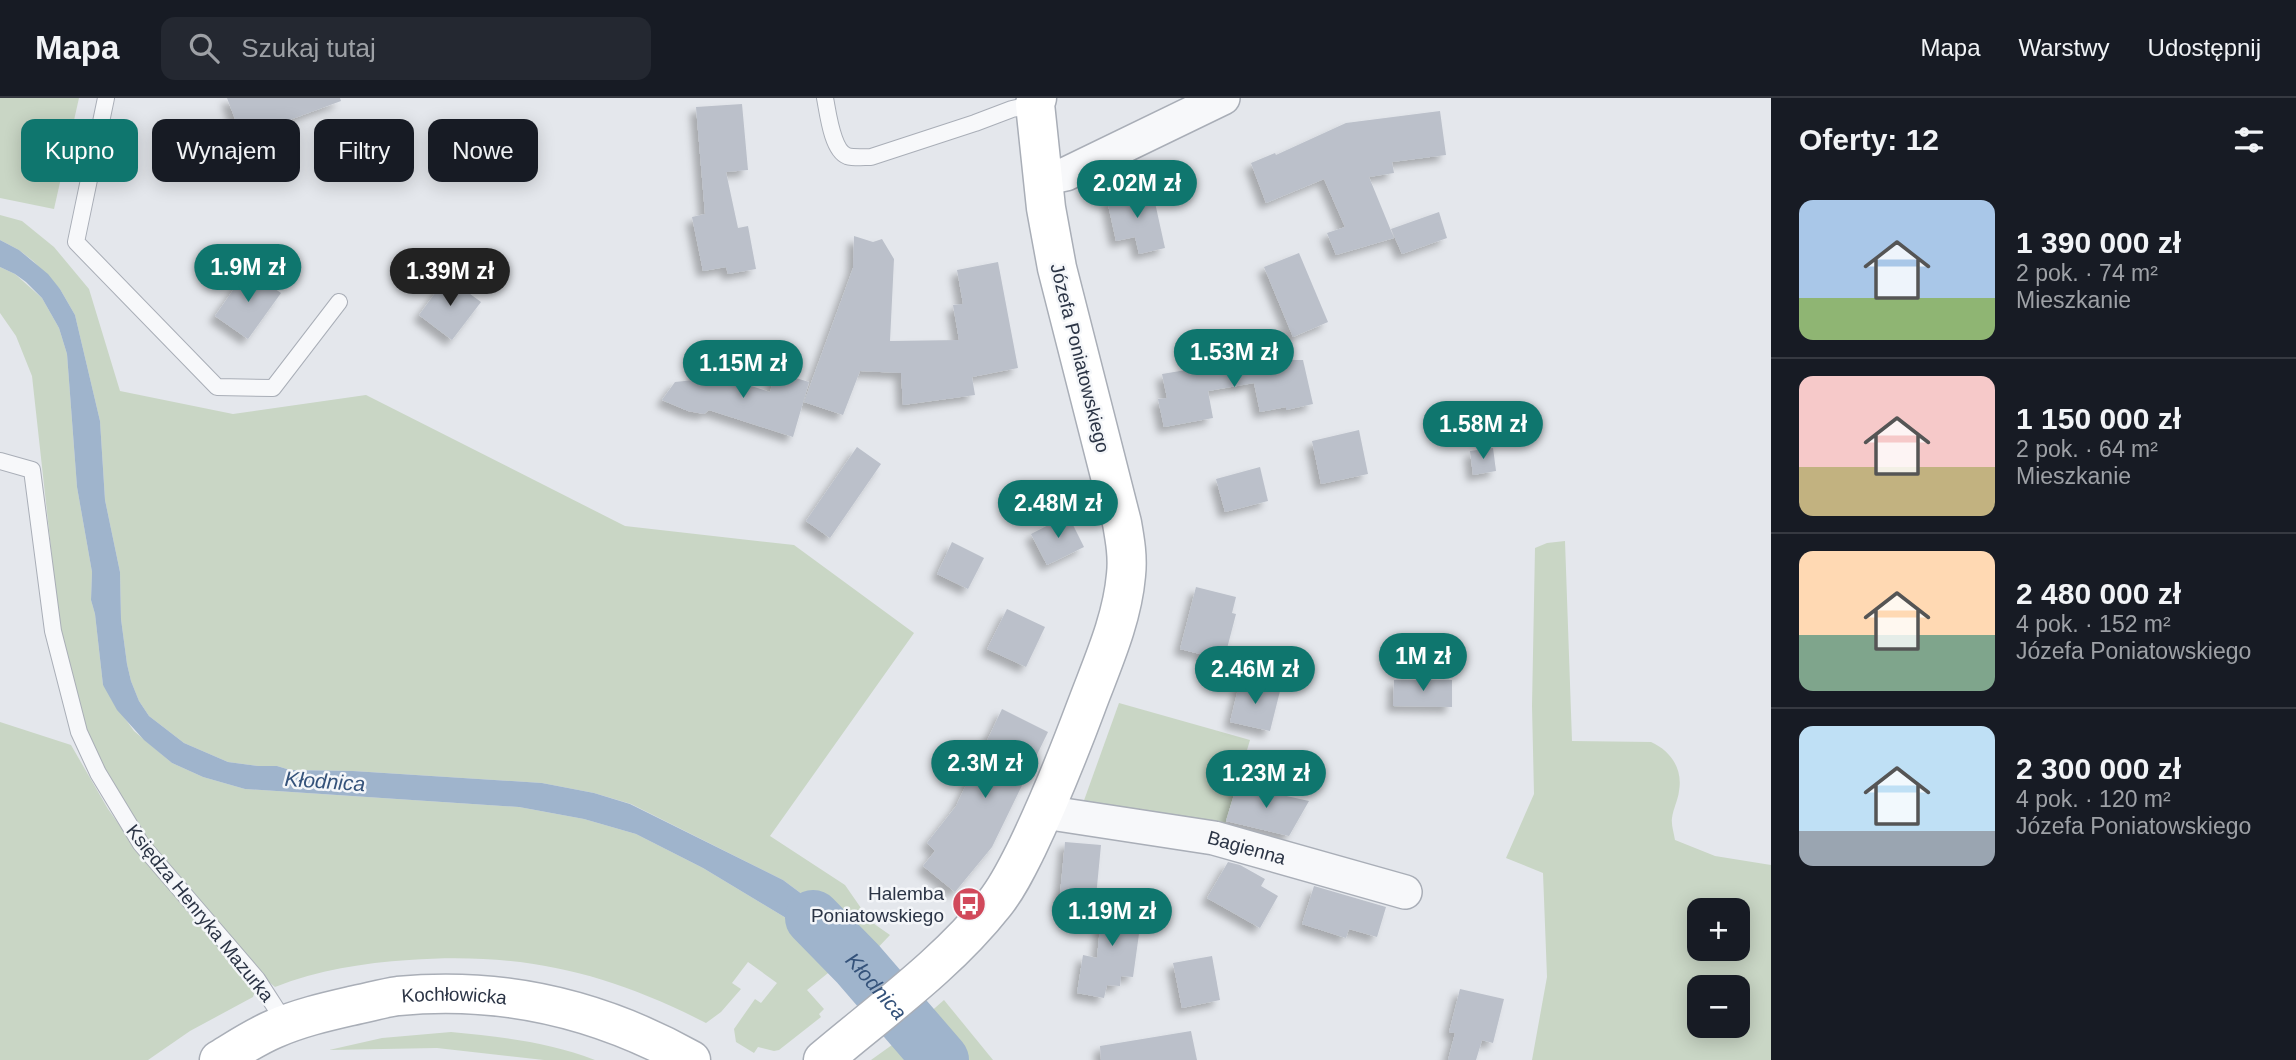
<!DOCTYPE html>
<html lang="pl">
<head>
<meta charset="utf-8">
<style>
	body { margin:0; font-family:Arial,sans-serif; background:#242831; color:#f1f3f6; height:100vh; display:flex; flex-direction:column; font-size:26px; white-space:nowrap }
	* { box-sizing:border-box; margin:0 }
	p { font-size:23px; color:#9ea1a6 }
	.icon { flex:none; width:38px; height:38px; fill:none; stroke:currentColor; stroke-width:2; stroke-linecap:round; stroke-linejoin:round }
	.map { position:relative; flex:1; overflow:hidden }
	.panel { display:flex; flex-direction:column; background:#171b24; width:525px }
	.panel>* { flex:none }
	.guide { position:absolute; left:21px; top:21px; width:665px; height:63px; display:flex; gap:14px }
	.tools { position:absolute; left:1687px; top:800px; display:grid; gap:14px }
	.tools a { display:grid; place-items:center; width:63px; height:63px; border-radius:14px; background:#171b24; box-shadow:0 4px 18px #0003; font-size:35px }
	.price { position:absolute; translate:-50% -60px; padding:0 16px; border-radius:24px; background:#0f766e; color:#fff; font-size:23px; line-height:46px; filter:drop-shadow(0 2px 4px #0008) }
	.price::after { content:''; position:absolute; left:50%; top:42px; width:21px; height:16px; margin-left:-10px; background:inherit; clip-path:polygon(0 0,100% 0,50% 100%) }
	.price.current { background:#222; color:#fff }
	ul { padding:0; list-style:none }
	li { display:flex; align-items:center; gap:21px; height:175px; padding:0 28px }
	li+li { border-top:2px solid #363941 }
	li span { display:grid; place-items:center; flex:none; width:196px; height:140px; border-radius:14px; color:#555 }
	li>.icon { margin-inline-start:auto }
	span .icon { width:84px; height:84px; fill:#fffc; stroke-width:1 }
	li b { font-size:30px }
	h2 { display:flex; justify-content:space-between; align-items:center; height:84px; padding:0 28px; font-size:30px }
	.tag { padding:0 24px; border-radius:14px; background:#171b24; box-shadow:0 4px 18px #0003; font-size:24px; line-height:63px }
	.tag.current { background:#0f766e; color:#fff }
	header { display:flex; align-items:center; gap:42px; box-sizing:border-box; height:98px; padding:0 35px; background:#171b24; border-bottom:2px solid #363941 }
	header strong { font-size:33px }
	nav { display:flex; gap:38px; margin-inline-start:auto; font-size:24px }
	.search { width:490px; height:63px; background:#242831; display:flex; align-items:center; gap:18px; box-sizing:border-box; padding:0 24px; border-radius:14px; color:#9ea1a6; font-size:26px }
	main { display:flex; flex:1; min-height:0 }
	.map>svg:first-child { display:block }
	.green { fill:#c9d6c5; fill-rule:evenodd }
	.water { fill:#9fb4cc }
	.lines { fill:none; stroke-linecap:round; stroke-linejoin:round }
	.river { stroke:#9fb4cc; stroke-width:56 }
	.building { fill:#bbc0ca; filter:url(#shadow) }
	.lane-casing { stroke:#a9aeb7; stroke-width:18 }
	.street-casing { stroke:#a9aeb7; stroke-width:36 }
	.secondary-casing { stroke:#a9aeb7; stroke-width:41 }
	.lane { stroke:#f7f8fa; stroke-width:16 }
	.street { stroke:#f7f8fa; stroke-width:33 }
	.secondary { stroke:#fff; stroke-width:38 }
	.labels { text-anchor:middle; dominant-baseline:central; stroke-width:5; stroke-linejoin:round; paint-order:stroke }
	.street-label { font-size:19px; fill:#2b3445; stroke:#f4f6f9 }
	.poi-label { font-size:19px; fill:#2b3445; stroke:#f4f6f9; text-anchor:end }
	.water-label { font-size:21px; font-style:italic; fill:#34527a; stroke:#f4f6f9 }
</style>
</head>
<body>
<header>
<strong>Mapa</strong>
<div class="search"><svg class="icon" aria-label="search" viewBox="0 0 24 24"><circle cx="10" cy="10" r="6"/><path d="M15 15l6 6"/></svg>Szukaj tutaj</div>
<nav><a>Mapa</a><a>Warstwy</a><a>Udostępnij</a></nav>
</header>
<main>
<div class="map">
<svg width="1771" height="962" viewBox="0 0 1771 962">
	<defs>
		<filter id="shadow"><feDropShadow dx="-6" dy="6" stdDeviation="3.5" flood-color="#0004"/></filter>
	</defs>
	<rect width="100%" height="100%" fill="#e4e7ec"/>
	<!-- green -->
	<g class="green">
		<path d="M 0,0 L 79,0 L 54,111 L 0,100 Z"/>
		<path d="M 0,117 L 22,123 L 54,149 L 89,191 L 120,293 L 233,316 L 366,297 L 625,428 L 794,447 L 914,535 L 770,738 L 845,787 L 870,823 L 890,837 L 869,859 L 818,808 L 783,782 L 631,706 L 594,695 L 542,685 L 353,673 L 290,672 L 277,668 L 258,668 L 228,664 L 184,645 L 149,618 L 139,603 L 131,583 L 127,566 L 121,521 L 120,474 L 105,402 L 100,323 L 75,217 L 60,191 L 33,163 L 19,152 L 0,142 Z"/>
		<path d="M 0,169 L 15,176 L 42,200 L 59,230 L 67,256 L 77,389 L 92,474 L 91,502 L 95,516 L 103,587 L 109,593 L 111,601 L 134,633 L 172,665 L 203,679 L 245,691 L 519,709 L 584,721 L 636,736 L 703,770 L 791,823 L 829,850 L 859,883 L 856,884 L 838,867 L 807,892 L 824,911 L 819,916 L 821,919 L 779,952 L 774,953 L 758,949 L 754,955 L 736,944 L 734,931 L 755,901 L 761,905 L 777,885 L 748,864 L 732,885 L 741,891 L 721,914 L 706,925 C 606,874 522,854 409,862 C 363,865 318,872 275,889 L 264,880 L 148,742 L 105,672 L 84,630 L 60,532 L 32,278 L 16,238 L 0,215 Z"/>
		<path d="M 1565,443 L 1572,643 L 1651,644 C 1671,653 1683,671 1679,693 C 1678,702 1673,711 1672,720 C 1671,727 1674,735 1675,742 L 1715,758 L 1771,767 L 1771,962 L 1532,962 L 1547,879 L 1543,775 L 1506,760 L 1534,696 L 1532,608 L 1535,450 L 1547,445 ZM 1699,812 L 1738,812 L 1738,850 L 1699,850 ZM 1699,889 L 1738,889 L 1738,928 L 1699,928 Z"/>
		<path d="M 1119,605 L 1250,642 L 1223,733 L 1082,708 Z"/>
		<path d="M 0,624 L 71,647 L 108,711 L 137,752 L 255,893 L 253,899 L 190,933 L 148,962 L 0,962 Z"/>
		<path d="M 944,902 L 993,962 L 952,962 L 919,924 Z"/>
		<path d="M 451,934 C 501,939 548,944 595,962 L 544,962 L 437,950 L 329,952 L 382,940 Z"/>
		<path d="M 906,937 L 928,962 L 871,962 Z"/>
	</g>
	<!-- water -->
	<path class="water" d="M 0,142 L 19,152 L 48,176 L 60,191 L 75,217 L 100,323 L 105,402 L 120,474 L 121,521 L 127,566 L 131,583 L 139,603 L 149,618 L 184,645 L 228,664 L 258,668 L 277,668 L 290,672 L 353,673 L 542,685 L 594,695 L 630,706 L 783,782 L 818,808 L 877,868 L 859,883 L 829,850 L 791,823 L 703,770 L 636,736 L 584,721 L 519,709 L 245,691 L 203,679 L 172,665 L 144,642 L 117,612 L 103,587 L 95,516 L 91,502 L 92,474 L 77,389 L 67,256 L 59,230 L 42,200 L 26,184 L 15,176 L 0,169 Z"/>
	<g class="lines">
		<!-- river -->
		<path class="river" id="s1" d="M 813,820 L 858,866 L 941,962"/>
	</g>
	<!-- building -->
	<g class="building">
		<path d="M 227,0 L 340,0 L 341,3 L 284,24 L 296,55 L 254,71 Z"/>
		<path d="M 742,6 L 748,72 L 726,74 L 738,130 L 748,128 L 756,171 L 728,176 L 726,169 L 703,173 L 692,119 L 705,116 L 696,9 Z"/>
		<path d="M 1440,13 L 1446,57 L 1392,64 L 1394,75 L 1369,79 L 1394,140 L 1336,157 L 1327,135 L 1345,129 L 1324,81 L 1266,105 L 1251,65 L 1275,55 L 1276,57 L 1346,25 Z"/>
		<path d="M 1152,91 L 1165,150 L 1139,156 L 1135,139 L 1116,143 L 1107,102 Z"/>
		<path d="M 1439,114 L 1447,140 L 1402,156 L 1391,131 Z"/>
		<path d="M 854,138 L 873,144 L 882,141 L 894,161 L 890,243 L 959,242 L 953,207 L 963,206 L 957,172 L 998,164 L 1018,270 L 972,279 L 975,297 L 903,307 L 901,275 L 860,273 L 843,317 L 804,304 L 853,170 Z"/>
		<path d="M 1299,155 L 1328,224 L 1293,239 L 1264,169 Z"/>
		<path d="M 247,172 L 281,195 L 248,241 L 215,218 Z"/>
		<path d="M 447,179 L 481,204 L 452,242 L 419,217 Z"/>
		<path d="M 1254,262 L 1303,262 L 1313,306 L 1286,312 L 1286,309 L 1260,314 L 1254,285 L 1208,293 L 1213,320 L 1164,329 L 1158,301 L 1167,300 L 1162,276 L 1204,269 L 1205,272 L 1256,272 Z"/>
		<path d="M 698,271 L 770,294 L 776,274 L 809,284 L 793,339 L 709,312 L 704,316 L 688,313 L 662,302 L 675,284 L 694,282 Z"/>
		<path d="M 1359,332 L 1368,376 L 1321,386 L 1312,343 Z"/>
		<path d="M 857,349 L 881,366 L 830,440 L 806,423 Z"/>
		<path d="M 1493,350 L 1496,373 L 1473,377 L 1470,353 Z"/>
		<path d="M 1260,369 L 1268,403 L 1225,414 L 1216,381 Z"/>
		<path d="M 1068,417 L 1084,449 L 1047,467 L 1031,436 Z"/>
		<path d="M 952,444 L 984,460 L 968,491 L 937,476 Z"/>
		<path d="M 1196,489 L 1236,499 L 1232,515 L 1236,516 L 1224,562 L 1180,551 Z"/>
		<path d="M 1007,511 L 1045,529 L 1026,569 L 987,551 Z"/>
		<path d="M 1394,582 L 1452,582 L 1452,609 L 1393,608 Z"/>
		<path d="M 1240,583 L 1280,593 L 1270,633 L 1230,624 Z"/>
		<path d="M 1002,611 L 1048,634 L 992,749 L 955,794 L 923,768 L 935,753 L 927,745 L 956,708 Z"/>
		<path d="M 1237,687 L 1250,690 L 1309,703 L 1289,738 L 1226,723 Z"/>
		<path d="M 1065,744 L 1101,747 L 1095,809 L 1059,807 Z"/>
		<path d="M 1228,764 L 1240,767 L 1265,781 L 1261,788 L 1278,798 L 1260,830 L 1207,800 Z"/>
		<path d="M 1314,788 L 1386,809 L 1377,839 L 1349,831 L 1346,840 L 1302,826 Z"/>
		<path d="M 1103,798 L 1143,807 L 1133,879 L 1121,878 L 1120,888 L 1107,887 L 1104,900 L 1077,895 L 1083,857 L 1097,860 Z"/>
		<path d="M 1212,858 L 1220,902 L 1182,910 L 1173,865 Z"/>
		<path d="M 1460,891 L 1504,901 L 1493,945 L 1482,942 L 1476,962 L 1448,962 L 1455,935 L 1449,934 Z"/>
		<path d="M 1191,933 L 1197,962 L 1101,962 L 1100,948 Z"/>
	</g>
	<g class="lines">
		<!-- lane casing -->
		<g class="lane-casing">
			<g id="lane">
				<path d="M 106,0 L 76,144 L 217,289 L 273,290 L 339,204"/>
				<path d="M 825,0 C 828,15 832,52 847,58 C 854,60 863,59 871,59 L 975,25 L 1012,11 L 1035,6"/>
				<path d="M 0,363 L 32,372 L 53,533 L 79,634 L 98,675 L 141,746 L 257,881 L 286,926"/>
			</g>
		</g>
		<!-- street casing -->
		<g class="street-casing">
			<g id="street">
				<path d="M 1043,81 L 1066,76 L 1223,0"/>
				<path id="s2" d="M 1044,714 L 1214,740 L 1405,794"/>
			</g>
		</g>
		<!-- secondary casing -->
		<g class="secondary-casing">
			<g id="secondary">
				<path id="s3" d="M 219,962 C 237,951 255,939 274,931 C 299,920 325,914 351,908 C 367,905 383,900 398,898 C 502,888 600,911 691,962"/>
				<path d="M 823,962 C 882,912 947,866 995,805 C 1008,789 1018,768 1027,750 C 1049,704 1068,657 1086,609 C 1102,566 1122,523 1126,477 C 1128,459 1125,442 1122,425 L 1057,170 L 1046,110 L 1035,6 L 1037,0"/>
			</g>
		</g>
		<!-- lane -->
		<use href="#lane" class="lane"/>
		<!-- street -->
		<use href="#street" class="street"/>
		<!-- secondary -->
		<use href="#secondary" class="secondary"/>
	</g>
	<!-- icons -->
	<defs>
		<g id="bus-disc" transform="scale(1.75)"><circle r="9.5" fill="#d1495b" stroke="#f4f6f9"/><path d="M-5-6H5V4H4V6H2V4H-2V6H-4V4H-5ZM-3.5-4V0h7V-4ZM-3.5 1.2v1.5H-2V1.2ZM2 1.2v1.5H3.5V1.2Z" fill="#fff"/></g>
	</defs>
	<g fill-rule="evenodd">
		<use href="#bus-disc" x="969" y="806"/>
	</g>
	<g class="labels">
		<!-- street labels -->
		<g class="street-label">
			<text transform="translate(1080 260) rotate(76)">Józefa Poniatowskiego</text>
			<text stroke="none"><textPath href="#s2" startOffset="206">Bagienna</textPath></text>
			<text transform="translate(200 815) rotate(51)">Księdza Henryka Mazurka</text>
			<text stroke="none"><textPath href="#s3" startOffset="248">Kochłowicka</textPath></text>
		</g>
		<!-- poi labels -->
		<g class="poi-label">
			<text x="944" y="795">Halemba<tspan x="944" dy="22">Poniatowskiego</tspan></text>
		</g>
		<!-- water labels -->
		<g class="water-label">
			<text transform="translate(325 683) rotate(4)">Kłodnica</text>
			<text stroke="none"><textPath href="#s1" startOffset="93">Kłodnica</textPath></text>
		</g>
	</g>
</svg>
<div class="tools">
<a>+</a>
<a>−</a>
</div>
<b class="price" style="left:1137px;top:122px">2.02M zł</b>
<b class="price" style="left:248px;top:206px">1.9M zł</b>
<b class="price current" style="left:450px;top:210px">1.39M zł</b>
<b class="price" style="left:1234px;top:291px">1.53M zł</b>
<b class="price" style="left:743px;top:302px">1.15M zł</b>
<b class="price" style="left:1483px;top:363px">1.58M zł</b>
<b class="price" style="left:1058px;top:442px">2.48M zł</b>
<b class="price" style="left:1423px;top:595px">1M zł</b>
<b class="price" style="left:1255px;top:608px">2.46M zł</b>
<b class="price" style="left:985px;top:702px">2.3M zł</b>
<b class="price" style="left:1266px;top:712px">1.23M zł</b>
<b class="price" style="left:1112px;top:850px">1.19M zł</b>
<div class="guide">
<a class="tag current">Kupno</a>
<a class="tag">Wynajem</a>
<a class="tag">Filtry</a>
<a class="tag">Nowe</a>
</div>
</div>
<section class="panel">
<h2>Oferty: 12<svg class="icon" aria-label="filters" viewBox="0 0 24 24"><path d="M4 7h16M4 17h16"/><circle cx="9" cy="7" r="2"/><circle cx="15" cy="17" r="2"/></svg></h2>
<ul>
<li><span style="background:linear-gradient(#a9c7e8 70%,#8fb573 0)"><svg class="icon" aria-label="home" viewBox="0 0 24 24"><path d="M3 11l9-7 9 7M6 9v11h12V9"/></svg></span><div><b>1 390 000 zł</b><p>2 pok. · 74 m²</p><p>Mieszkanie</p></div></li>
<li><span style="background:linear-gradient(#f6c9c9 65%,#c2b280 0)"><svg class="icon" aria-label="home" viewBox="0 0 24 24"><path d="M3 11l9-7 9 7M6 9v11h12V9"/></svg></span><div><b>1 150 000 zł</b><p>2 pok. · 64 m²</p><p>Mieszkanie</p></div></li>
<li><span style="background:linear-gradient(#ffd9b3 60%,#7fa58c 0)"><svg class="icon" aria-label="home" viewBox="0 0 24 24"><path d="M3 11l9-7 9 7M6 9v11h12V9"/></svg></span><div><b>2 480 000 zł</b><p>4 pok. · 152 m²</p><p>Józefa Poniatowskiego</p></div></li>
<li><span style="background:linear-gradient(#bfe0f5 75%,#9aa5b1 0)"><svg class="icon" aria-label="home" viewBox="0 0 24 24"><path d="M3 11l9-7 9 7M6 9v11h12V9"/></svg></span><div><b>2 300 000 zł</b><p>4 pok. · 120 m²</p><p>Józefa Poniatowskiego</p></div></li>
</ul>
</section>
</main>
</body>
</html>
